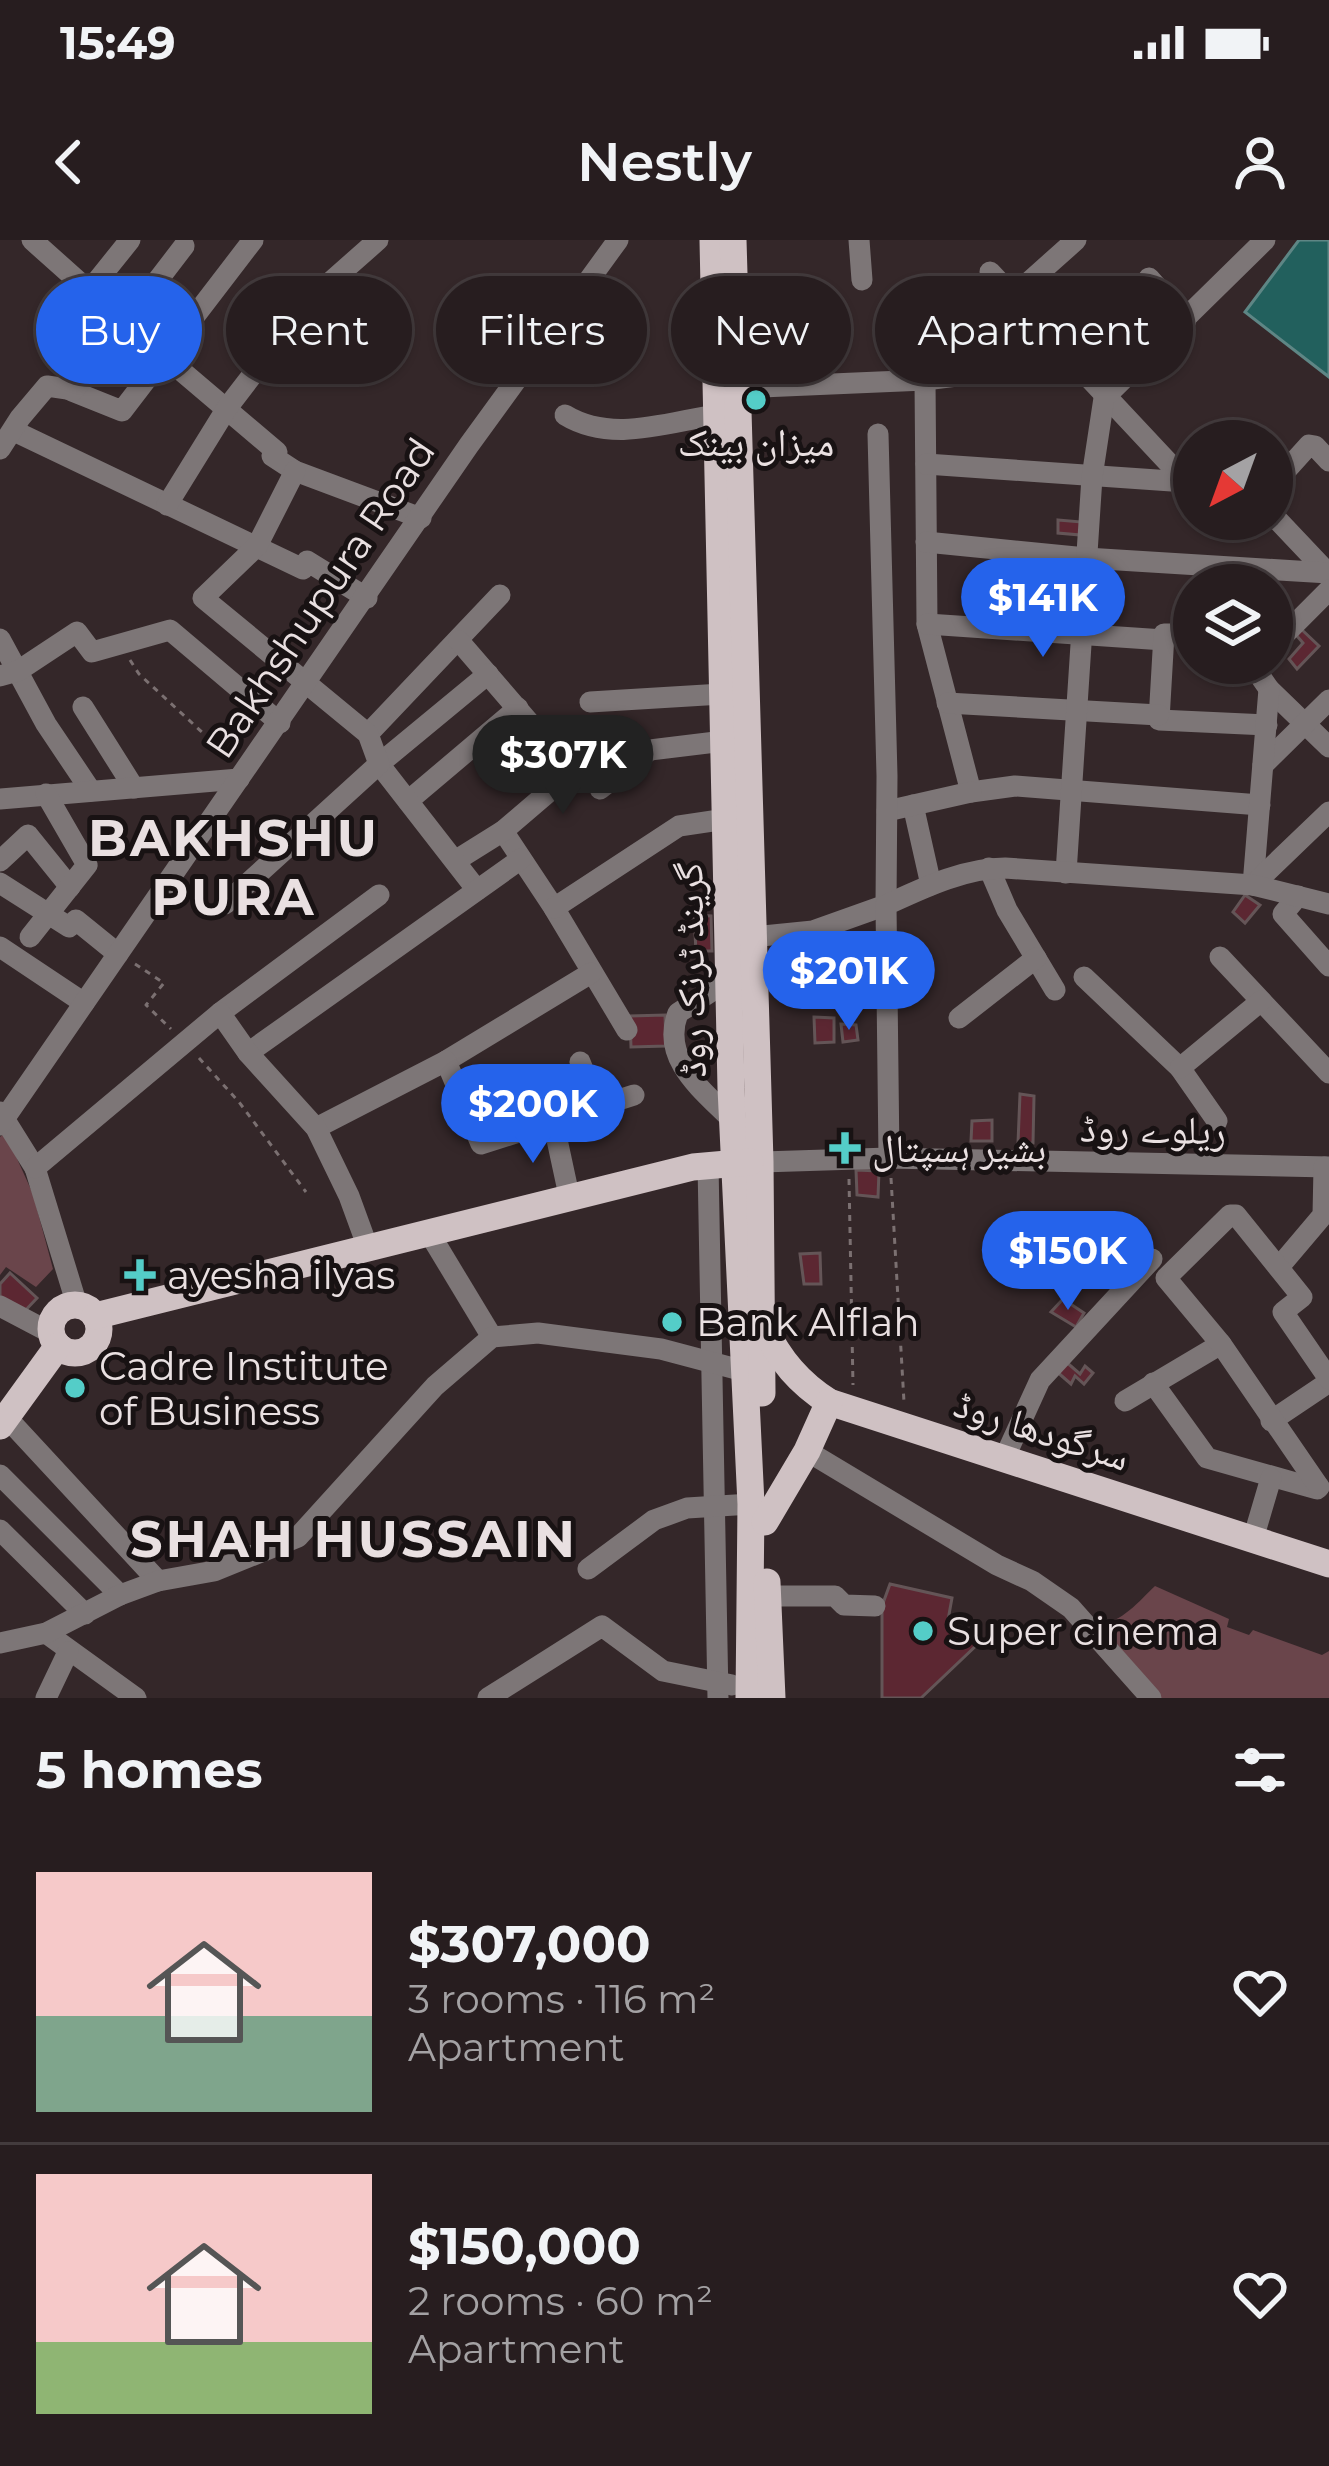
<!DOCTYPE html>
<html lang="en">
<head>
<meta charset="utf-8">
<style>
	body { margin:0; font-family:Montserrat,"Noto Naskh Arabic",sans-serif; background:#332a2c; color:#f1f3f6; height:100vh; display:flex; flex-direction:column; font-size:45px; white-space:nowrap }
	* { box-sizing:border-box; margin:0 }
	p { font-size:39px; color:#a4a2a4 }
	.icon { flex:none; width:66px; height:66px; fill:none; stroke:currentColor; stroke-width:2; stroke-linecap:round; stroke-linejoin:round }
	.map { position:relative; height:1458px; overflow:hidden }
	.sheet { display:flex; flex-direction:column; background:#271d1f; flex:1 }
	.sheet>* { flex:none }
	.hud { position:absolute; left:36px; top:36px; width:1257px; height:108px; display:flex; gap:24px }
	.needle { width:78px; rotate:221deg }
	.buttons { position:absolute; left:1173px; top:180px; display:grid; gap:24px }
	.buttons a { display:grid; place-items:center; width:120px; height:120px; border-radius:50%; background:#271d1f; box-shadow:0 3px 9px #0004,0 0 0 3px #433b3d; font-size:60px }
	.price { position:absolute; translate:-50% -102px; padding:0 27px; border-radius:42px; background:#2563eb; color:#fff; font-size:39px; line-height:78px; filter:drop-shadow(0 3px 6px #0008) }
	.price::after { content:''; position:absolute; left:50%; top:72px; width:36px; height:27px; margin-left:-18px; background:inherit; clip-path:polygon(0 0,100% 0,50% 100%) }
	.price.on { background:#222; color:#fff }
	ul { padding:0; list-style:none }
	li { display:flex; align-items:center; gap:36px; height:300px; padding:0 36px }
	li+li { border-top:3px solid #433b3d }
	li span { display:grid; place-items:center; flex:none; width:336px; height:240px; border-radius:0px; color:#555 }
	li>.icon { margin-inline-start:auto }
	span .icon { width:144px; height:144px; fill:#fffc; stroke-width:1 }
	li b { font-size:51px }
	h2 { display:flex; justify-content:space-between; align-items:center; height:144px; padding:0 36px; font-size:51px }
	.chip { padding:0 42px; border-radius:54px; background:#271d1f; box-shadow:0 3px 9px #0004,0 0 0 3px #433b3d; font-size:42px; line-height:108px }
	.chip.on { background:#2563eb; color:#fff }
	.status { display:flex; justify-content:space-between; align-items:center; height:84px; padding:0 60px; background:#271d1f; direction:ltr }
	.status svg { height:33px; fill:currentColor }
	header { display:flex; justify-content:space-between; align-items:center; height:156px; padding:0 36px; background:#271d1f; font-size:54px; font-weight:600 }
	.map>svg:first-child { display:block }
	.green { fill:#6a454b }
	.water { fill:#22605d; stroke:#5e8685; stroke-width:3 }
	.building { fill:#5c2732; stroke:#645557; stroke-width:3 }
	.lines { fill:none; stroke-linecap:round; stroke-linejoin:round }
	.path { stroke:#7b7071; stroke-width:3; stroke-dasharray:6 6; stroke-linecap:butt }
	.minor { stroke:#7d7677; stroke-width:21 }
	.major { stroke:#cfc1c3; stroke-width:27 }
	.poi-dot { fill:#54cdc8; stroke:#181213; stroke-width:4.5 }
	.labels { text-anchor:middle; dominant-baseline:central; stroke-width:10; stroke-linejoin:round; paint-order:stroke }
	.poi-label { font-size:39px; fill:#e9e0e1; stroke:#181213; text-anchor:start }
	.street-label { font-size:39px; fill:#e9e0e1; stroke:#181213 }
	.district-label { font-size:51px; font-weight:bold; letter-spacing:3px; fill:#e9e0e1; stroke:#181213 }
</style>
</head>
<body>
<div class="status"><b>15:49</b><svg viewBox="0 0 49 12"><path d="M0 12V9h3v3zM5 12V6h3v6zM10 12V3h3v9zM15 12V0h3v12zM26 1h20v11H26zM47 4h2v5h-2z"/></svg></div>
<header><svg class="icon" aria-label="back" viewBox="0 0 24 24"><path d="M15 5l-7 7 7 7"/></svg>Nestly<svg class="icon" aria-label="person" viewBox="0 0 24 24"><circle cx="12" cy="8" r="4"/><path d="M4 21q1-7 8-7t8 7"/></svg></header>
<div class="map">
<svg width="1329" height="1458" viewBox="0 0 1329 1458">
	<rect width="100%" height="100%" fill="#342729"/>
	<!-- green -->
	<g class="green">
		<path d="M 5,892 L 33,954 L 53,1029 L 36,1047 L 6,1027 L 0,1035 L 0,897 Z"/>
		<path d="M 1155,1346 L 1229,1379 L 1227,1387 L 1249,1395 L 1253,1390 L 1322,1415 L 1329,1411 L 1329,1458 L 1159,1458 L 1091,1383 C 1117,1389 1138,1362 1155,1346 Z"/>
	</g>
	<!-- water -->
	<path class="water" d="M 1299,0 L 1329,0 L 1329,137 L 1245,72 Z"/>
	<!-- building -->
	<g class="building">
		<path d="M 1091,37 L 1114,61 L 1102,77 L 1076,52 Z"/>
		<path d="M 913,98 L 913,116 L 900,117 L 897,100 Z"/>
		<path d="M 1058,280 L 1082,282 L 1081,295 L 1058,293 Z"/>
		<path d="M 1300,388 L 1319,406 L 1297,429 L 1289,419 L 1303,403 L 1297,396 Z"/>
		<path d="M 1245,655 L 1260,665 L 1245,683 L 1233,672 Z"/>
		<path d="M 694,675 L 711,676 L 712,711 L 696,711 Z"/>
		<path d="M 665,775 L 666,806 L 631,807 L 630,776 Z"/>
		<path d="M 814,777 L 834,778 L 834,802 L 815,803 Z"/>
		<path d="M 841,784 L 856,785 L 858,800 L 843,802 Z"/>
		<path d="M 1020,854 L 1034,856 L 1033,903 L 1018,903 Z"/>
		<path d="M 992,880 L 992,901 L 971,901 L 972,881 Z"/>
		<path d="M 856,930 L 879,931 L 878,957 L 857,955 Z"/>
		<path d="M 820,1013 L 821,1044 L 804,1044 L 800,1014 Z"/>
		<path d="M 10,1033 L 37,1058 L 21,1075 L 0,1056 L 0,1044 Z"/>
		<path d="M 1063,1059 L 1084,1073 L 1076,1087 L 1051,1072 Z"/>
		<path d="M 1065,1121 L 1080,1134 L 1085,1126 L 1093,1133 L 1084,1144 L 1075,1136 L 1071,1144 L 1056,1131 Z"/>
		<path d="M 890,1344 L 952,1358 L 948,1380 L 981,1401 L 921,1458 L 882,1458 L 882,1366 Z"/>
	</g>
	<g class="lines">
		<!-- path -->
		<g class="path">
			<path d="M 130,420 L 139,434 L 230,518"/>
			<path d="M 135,724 L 164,743 L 146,765 L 171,789"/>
			<path d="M 199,818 L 239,862 L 306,952"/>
			<path d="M 891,938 L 904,1162"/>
			<path d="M 849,939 L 853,1145"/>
		</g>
		<!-- minor -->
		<g class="minor">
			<path d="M 859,0 L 862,40"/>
			<path d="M 184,6 L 125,83 L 277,212 L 272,216 L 295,231 L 421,278"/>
			<path d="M 990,32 L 1194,250"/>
			<path d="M 1149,38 L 1186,80"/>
			<path d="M 89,51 L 130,0"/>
			<path d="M 1012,57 L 1076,0"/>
			<path d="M 735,90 L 830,85"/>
			<path d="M 925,140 L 927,384 L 971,552 L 1015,546 L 1260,565"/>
			<path d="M 736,148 L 925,140 L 1071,122"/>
			<path d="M 72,151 L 122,171 L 253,0"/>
			<path d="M 565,175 C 611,203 665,183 715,175"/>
			<path d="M 14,191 L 303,329 L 307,321 L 367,358"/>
			<path d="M 0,209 L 20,178 L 47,146 L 74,150 L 125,83 L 32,0"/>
			<path d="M 926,224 L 1186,242"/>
			<path d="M 1272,246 L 1309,205 L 1315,206 L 1329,221"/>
			<path d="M 167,265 L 227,168 L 310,60 L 378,0"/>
			<path d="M 1272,274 L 1325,330"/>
			<path d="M 1223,279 L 1232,285 L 1242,279"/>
			<path d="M 926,302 L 1086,318 L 1329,333"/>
			<path d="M 927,384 L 1164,400"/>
			<path d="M 1194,394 L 1164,394 L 1159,480 L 1267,485"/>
			<path d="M 0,399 L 46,484 L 91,551"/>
			<path d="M 1272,407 L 1329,350"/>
			<path d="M 1259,423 L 1255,429 L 1269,449 L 1329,507"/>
			<path d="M 0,436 L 18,431 L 77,392 L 92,412 L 170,390 L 280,483"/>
			<path d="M 590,462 L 722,454"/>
			<path d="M 947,463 L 1159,475"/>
			<path d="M 83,467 L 134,548"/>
			<path d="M 368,494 L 500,355"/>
			<path d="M 1263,525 L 1329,460"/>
			<path d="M 600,549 L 650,510 L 724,501"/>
			<path d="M 0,559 L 239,539"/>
			<path d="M 408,561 L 518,468"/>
			<path d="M 913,565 L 931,645"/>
			<path d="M 887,571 L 971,552"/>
			<path d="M 503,591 L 554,668 L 627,790"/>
			<path d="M 0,621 L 28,595 L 70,647"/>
			<path d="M 455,621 L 503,591 L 572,532 L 459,401"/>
			<path d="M 989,628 L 1007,670 L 1055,750"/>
			<path d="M 1066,633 L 1092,237 L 1104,158 L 1265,0"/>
			<path d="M 0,643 L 69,687 L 76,680 L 118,714"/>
			<path d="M 1253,645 L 1269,449"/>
			<path d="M 1253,645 L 1329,572"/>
			<path d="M 477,650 L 379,524 L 488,434"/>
			<path d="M 1298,656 L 1283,674 L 1329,726"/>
			<path d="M 225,664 L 379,524 L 368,494 L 203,358 L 257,306 L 295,231"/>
			<path d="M 554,668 L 679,586 L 726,579"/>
			<path d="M 30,697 L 87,625 L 46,554"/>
			<path d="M 752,697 L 813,691 L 886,665 L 887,536 L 878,194"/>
			<path d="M 0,707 L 84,763"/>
			<path d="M 1220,717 L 1329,833"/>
			<path d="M 1084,737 L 1180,828 L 1217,881"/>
			<path d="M 729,740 L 678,773 C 660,820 704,851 733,881"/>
			<path d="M 220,773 L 379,655"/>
			<path d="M 959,778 L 1036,718"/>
			<path d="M 248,813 L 521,619"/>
			<path d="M 446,821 L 591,733"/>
			<path d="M 580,822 L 598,867"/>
			<path d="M 1180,828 L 1261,761"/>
			<path d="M 0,872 L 35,928 L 77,1065"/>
			<path d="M 553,881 L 570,960"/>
			<path d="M 0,885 L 469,205 L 618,0"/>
			<path d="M 316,888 L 446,821 L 481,904 L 634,855"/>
			<path d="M 889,918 L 886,665 C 923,648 964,628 1005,628 L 1253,645 L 1329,664"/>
			<path d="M 760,922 L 889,918 L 1329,927"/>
			<path d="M 708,924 L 718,1458"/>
			<path d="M 35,928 L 220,773 L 248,813 L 316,888 L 349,956 L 368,1008"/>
			<path d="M 431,996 L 492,1097"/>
			<path d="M 1279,1027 L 1323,975 L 1324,927"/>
			<path d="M 0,1066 L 51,1093"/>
			<path d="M 1153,1143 L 1207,1218 L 1317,1249 L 1319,1247"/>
			<path d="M 1125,1161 L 1221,1104"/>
			<path d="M 7,1178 L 158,1341"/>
			<path d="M 1271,1181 L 1329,1142"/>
			<path d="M 807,1211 L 997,1325 L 1032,1341 L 1071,1368 L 1151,1458"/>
			<path d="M 1004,1219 L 1040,1140 L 1152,1019"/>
			<path d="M 0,1235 L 120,1355"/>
			<path d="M 1319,1247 L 1221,1104 L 1166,1038 L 1230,975 L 1236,975 L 1302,1057 L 1283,1072 L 1329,1139"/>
			<path d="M 0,1290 L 85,1374"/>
			<path d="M 1253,1299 L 1271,1238"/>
			<path d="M 588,1329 L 654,1280 L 687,1268 L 751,1264"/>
			<path d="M 767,1356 L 835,1356 L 844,1365 L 875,1366"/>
			<path d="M 46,1393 L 136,1458"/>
			<path d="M 0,1403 L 46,1393 L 120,1355 L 158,1341 L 214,1331 L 298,1297 L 435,1146 L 492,1097 L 538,1093 L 661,1109 L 744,1131"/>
			<path d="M 46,1458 L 68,1412"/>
			<path d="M 488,1458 L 602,1386 L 663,1431 L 732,1445"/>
		</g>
		<!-- major -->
		<g class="major">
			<path d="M 713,0 L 731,848 L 751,1264 L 749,1458"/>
			<path d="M 733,0 L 760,922 L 762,1153"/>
			<circle cx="75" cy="1089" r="24"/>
			<path d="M 95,1076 L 693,927 L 750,922"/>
			<path d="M 764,1088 C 780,1120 799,1143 829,1162 L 1329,1324"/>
			<path d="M 0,1186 L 58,1106"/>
			<path d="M 765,1282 L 807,1211 L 829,1162"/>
			<path d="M 767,1342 L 772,1458"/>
		</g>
	</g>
	<!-- markers -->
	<g class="poi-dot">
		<circle cx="756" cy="160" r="12"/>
		<path d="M839 890h12v12h12v12h-12v12h-12v-12h-12v-12h12z"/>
		<path d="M134 1017h12v12h12v12h-12v12h-12v-12h-12v-12h12z"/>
		<circle cx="672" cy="1082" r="12"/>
		<circle cx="75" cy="1148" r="12"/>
		<circle cx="923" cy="1391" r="12"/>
	</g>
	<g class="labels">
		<!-- poi labels -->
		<g class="poi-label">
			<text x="756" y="202" text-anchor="middle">میزان بینک</text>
			<text x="872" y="908">بشیر ہسپتال</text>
			<text x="167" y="1035">ayesha ilyas</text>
			<text x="696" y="1082">Bank Alflah</text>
			<text x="99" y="1126">Cadre Institute<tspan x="99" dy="45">of Business</tspan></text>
			<text x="947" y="1391">Super cinema</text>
		</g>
		<!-- street labels -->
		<g class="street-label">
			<text transform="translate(320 358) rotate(-56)">Bakhshupura Road</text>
			<text transform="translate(690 730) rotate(-91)">گرینڈ ٹرنک روڈ</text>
			<text transform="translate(1153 889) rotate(1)">ریلوے روڈ</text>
			<text transform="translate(1042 1190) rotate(18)">سرگودھا روڈ</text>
		</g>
		<!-- district labels -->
		<g class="district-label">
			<text x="234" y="598">BAKHSHU<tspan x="234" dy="59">PURA</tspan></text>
			<text x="354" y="1299">SHAH HUSSAIN</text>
		</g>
	</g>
</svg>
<div class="buttons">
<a><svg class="needle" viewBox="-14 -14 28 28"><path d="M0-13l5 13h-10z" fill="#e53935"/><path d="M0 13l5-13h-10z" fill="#a4a2a4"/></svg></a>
<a><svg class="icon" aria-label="layers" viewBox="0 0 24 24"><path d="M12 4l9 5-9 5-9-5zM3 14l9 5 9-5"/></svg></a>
</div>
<b class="price" style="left:1043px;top:420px">$141K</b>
<b class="price on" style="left:563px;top:577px">$307K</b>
<b class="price" style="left:849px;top:793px">$201K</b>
<b class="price" style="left:533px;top:926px">$200K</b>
<b class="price" style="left:1068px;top:1073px">$150K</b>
<div class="hud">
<a class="chip on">Buy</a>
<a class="chip">Rent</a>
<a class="chip">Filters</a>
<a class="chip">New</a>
<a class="chip">Apartment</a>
</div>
</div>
<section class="sheet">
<h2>5 homes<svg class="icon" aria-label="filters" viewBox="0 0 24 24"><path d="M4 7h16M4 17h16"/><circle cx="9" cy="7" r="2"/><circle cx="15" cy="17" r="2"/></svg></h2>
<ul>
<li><span style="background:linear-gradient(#f6c9c9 60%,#7fa58c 0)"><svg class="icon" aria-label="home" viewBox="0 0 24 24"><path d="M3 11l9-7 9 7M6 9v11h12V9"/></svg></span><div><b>$307,000</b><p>3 rooms · 116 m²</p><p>Apartment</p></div><svg class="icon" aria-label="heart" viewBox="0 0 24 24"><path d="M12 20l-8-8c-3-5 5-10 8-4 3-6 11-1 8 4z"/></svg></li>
<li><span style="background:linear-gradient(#f6c9c9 70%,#8fb573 0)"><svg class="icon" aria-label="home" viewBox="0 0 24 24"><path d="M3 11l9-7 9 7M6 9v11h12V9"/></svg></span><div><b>$150,000</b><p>2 rooms · 60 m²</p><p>Apartment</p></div><svg class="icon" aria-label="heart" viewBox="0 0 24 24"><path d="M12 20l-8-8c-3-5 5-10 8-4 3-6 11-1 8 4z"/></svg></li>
</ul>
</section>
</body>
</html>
